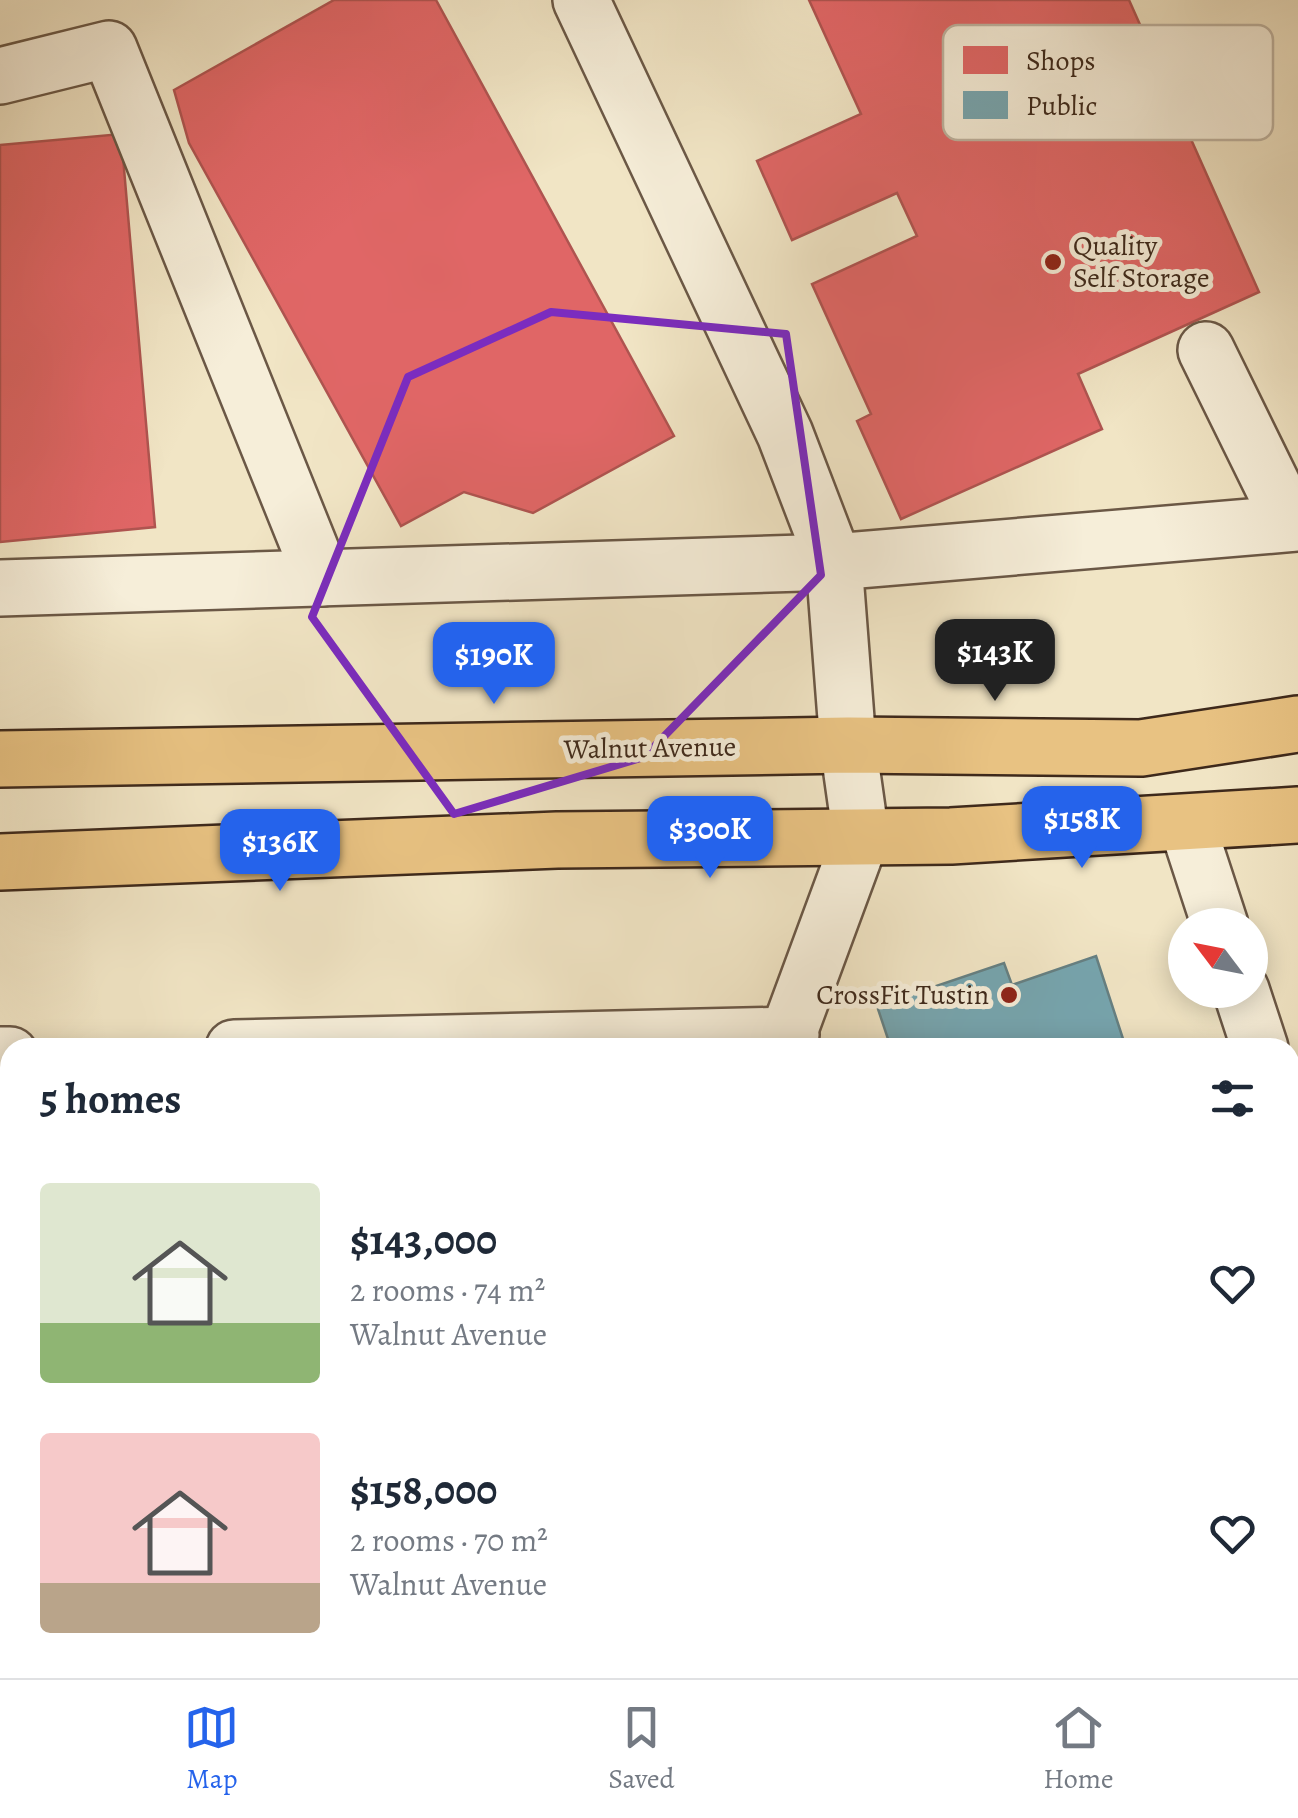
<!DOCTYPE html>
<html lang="en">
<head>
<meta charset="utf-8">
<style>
	body { margin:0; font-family:Alegreya,serif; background:#f2f2f3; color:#1f2937; height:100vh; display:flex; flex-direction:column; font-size:38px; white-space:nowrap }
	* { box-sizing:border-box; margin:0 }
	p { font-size:32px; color:#747a83 }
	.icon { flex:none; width:55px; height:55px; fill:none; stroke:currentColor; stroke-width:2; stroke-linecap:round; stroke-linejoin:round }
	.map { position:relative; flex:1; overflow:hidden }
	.details { position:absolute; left:0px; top:1038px; width:1300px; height:642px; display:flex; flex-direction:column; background:#fff; border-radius:30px 30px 0 0; box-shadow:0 5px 25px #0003 }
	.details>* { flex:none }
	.needle { width:65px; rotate:302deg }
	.fabs { position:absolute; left:1168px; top:908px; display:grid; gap:20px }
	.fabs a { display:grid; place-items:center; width:100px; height:100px; border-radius:50%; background:#fff; box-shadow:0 5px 25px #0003; font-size:50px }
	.price { position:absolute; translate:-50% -85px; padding:0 22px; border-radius:20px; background:#2563eb; color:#fff; font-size:32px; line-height:65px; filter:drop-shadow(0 2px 5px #0008) }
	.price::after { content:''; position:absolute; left:50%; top:60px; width:30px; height:22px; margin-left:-15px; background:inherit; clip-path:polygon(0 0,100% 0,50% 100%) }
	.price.current { background:#222; color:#fff }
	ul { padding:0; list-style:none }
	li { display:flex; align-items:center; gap:30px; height:250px; padding:0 40px }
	li span { display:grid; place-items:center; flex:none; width:280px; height:200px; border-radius:10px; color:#555 }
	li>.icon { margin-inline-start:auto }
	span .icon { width:120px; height:120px; fill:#fffc; stroke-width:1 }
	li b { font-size:42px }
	h2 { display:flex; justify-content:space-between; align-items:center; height:120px; padding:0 40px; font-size:42px }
	.menu { display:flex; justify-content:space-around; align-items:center; height:140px; border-top:2px solid #e0e1e3; background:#fff; font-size:28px; color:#747a83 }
	.menu a { display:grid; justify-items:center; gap:5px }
	.menu .current { color:#2563eb }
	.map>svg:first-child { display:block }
	.shops { fill:#e06666; stroke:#af5450; stroke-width:2.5 }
	.public { fill:#76a5af; stroke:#658083; stroke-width:2.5 }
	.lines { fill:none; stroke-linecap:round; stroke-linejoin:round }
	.minor-casing { stroke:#6b5846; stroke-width:60 }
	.major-casing { stroke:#3e291b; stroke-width:60 }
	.minor { stroke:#f6eed9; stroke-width:55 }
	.major { stroke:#e8c282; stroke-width:55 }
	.marked { fill:none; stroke:#7b2cbf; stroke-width:8; stroke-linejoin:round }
	.poi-dot { fill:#8f2418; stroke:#f6eed9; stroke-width:4 }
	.labels { text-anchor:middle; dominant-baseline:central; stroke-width:10; stroke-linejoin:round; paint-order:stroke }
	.poi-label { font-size:28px; fill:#3e291b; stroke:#f6eed9; text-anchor:start }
	.street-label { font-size:28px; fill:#3e291b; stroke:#f6eed9 }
	.key { fill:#f6eed9; stroke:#bfb3a0; stroke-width:2.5 }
	.key-label { font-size:28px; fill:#3e291b }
</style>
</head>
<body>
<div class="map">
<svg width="1298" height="1678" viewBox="0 0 1298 1678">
	<rect width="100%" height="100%" fill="#f1e5c5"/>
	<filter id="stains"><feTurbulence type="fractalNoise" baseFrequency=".002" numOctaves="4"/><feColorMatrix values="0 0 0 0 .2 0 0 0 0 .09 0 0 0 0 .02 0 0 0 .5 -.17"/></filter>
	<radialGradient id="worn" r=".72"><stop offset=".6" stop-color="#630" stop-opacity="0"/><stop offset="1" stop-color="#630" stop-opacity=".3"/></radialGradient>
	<!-- shops -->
	<g class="shops">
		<path d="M 334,0 L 436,0 L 674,436 L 533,513 L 464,492 L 401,526 L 189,143 L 174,90 Z"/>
		<path d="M 809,0 L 1129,0 L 1259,292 L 1078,374 L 1102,429 L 901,519 L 857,421 L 871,414 L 812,284 L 917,236 L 897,193 L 792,240 L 757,161 L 861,114 Z"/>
		<path d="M 121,134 L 155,527 L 0,542 L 0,145 Z"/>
		<rect x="0" y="1104" width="10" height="165"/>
		<path d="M 0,1337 L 10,1337 L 10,1670 L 154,1670 L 154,1678 L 0,1678 Z"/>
		<path d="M 1290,1542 L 1298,1567 L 1298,1678 L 1097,1678 L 1095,1670 L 1290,1670 Z"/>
		<path d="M 354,1670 L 517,1670 L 517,1678 L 355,1678 Z"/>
		<path d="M 669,1670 L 785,1670 L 787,1678 L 672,1678 Z"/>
		<path d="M 851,1670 L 978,1670 L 981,1678 L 853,1678 Z"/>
	</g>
	<!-- public -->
	<path class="public" d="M 1096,956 L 1126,1048 L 891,1048 L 877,1006 L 1004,963 L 1012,985 Z"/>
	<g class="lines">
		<!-- minor casing -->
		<g class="minor-casing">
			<g id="minor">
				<path d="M 581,0 L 785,434 L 834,562 L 1298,523"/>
				<path d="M 0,76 L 109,49 L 322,578"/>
				<path d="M 1206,350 L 1291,523"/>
				<path d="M 0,588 L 834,562 L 848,745 L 861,837 L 783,1048"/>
				<path d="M 1187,824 L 1220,925"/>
				<path d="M 1241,990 L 1260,1048"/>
				<path d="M 234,1048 L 791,1035"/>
				<path d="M 0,1055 L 10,1055"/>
				<path d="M 1290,1141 L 1298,1166"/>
				<path d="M 0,1303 L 10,1302"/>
				<path d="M 185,1670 L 185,1678"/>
				<path d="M 327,1670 L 327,1678"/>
				<path d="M 606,1670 L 608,1678"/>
				<path d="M 811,1670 L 813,1678"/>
				<path d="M 1020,1670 L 1023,1678"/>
			</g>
		</g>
		<!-- major casing -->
		<g class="major-casing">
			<g id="major">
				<path d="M 0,759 L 848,745 L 1141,748 L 1298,724"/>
				<path d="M 0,862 L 557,840 L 951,836 L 1298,815"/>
			</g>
		</g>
		<!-- minor -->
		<use href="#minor" class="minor"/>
		<!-- major -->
		<use href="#major" class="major"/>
	</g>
	<!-- marked area -->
	<path class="marked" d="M 551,312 L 786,334 L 821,575 L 644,757 L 454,814 L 312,617 L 408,377 Z"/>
	<!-- markers -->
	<g class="poi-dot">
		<circle cx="1053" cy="262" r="10"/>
		<circle cx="1009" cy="995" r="10"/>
	</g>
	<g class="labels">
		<!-- poi labels -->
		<g class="poi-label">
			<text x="1073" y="246">Quality<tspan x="1073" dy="32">Self Storage</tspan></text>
			<text x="989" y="995" text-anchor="end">CrossFit Tustin</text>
		</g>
		<!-- street labels -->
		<g class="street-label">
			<text transform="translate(650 748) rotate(-1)">Walnut Avenue</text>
		</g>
	</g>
	<!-- legend -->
	<rect x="943" y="25" width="330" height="115" rx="15" class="key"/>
	<rect x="963" y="46" width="45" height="28" fill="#e06666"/>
	<rect x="963" y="91" width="45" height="28" fill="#76a5af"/>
	<g class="key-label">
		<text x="1026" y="70">Shops</text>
		<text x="1026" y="115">Public</text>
	</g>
	<rect width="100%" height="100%" filter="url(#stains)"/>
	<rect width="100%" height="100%" fill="url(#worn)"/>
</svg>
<div class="fabs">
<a><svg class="needle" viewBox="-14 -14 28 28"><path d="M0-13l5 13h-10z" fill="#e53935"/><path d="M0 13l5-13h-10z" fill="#747a83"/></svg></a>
</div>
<b class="price current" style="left:995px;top:704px">$143K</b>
<b class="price" style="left:494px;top:707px">$190K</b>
<b class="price" style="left:1082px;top:871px">$158K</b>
<b class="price" style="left:710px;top:881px">$300K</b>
<b class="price" style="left:280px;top:894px">$136K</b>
<section class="details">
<h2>5 homes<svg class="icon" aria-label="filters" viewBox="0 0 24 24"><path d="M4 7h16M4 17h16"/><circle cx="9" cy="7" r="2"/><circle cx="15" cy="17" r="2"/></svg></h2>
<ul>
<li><span style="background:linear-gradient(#dfe7d0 70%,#8fb573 0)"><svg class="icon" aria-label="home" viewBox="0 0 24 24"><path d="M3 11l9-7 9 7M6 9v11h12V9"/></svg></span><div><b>$143,000</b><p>2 rooms · 74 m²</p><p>Walnut Avenue</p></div><svg class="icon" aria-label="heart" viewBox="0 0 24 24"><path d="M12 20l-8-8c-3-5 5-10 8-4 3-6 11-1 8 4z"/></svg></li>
<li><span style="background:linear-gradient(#f6c9c9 75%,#b9a48a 0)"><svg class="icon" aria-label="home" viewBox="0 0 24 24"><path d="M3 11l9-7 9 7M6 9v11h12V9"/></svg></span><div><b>$158,000</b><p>2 rooms · 70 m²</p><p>Walnut Avenue</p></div><svg class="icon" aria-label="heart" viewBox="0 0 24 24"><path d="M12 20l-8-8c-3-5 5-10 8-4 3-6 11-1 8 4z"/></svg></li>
</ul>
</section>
</div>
<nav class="menu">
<a class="current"><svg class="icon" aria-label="map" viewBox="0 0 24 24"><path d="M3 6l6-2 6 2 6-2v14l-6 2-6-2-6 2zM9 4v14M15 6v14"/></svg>Map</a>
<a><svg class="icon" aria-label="saved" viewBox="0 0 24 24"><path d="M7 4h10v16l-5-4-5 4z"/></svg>Saved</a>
<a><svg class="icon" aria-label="home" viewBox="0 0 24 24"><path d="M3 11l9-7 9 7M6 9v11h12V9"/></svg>Home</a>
</nav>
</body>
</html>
